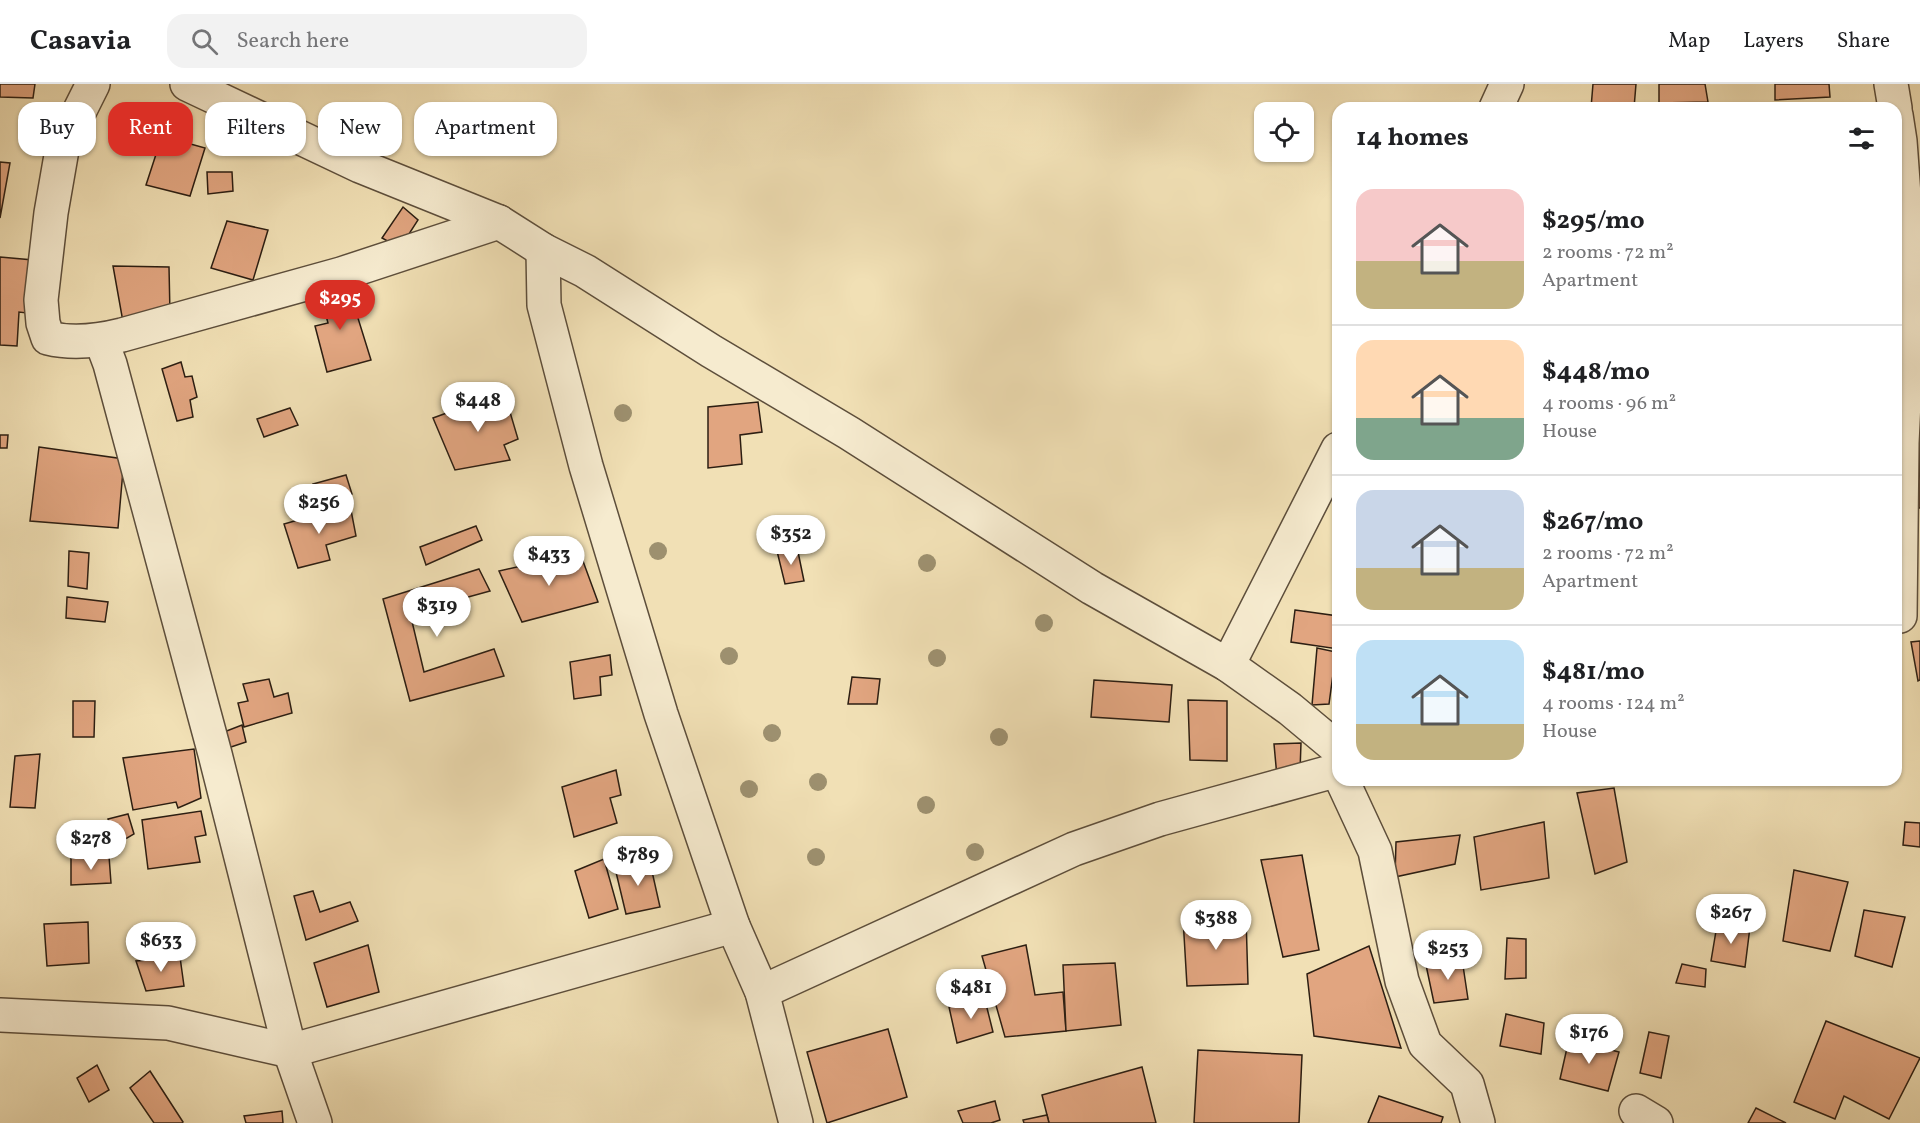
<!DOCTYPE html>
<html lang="en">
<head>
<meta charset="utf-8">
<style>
	body { margin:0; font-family:Vollkorn,serif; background:#f2f2f2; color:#202124; height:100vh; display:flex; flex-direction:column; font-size:22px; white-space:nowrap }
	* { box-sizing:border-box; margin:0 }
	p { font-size:20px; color:#757577 }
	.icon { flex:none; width:33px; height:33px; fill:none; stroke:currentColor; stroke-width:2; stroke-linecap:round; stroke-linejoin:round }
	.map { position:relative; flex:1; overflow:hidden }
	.side { position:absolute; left:1332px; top:18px; width:570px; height:684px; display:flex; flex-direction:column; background:#fff; border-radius:18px; box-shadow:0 2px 4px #0004 }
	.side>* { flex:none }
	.top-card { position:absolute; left:18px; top:18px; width:570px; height:54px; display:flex; gap:12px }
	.controls { position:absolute; left:1254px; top:18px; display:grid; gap:12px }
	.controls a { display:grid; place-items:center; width:60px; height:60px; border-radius:12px; background:#fff; box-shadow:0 2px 4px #0004; font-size:30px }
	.price { position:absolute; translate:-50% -51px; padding:0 14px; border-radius:21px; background:#fff; color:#222; font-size:20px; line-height:39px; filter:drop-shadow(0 2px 3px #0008) }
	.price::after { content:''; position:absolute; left:50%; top:36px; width:18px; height:14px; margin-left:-9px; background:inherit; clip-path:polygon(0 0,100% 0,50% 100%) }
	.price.active { background:#d93025; color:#fff }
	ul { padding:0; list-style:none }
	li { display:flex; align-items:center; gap:18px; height:150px; padding:0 24px }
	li+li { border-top:2px solid #e0e0e0 }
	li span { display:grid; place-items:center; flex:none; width:168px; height:120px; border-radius:18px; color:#555 }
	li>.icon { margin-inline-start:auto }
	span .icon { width:72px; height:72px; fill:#fffc; stroke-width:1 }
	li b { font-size:26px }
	h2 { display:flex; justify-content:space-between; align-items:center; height:72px; padding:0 24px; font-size:26px }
	.pill { padding:0 21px; border-radius:18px; background:#fff; box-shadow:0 2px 4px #0004; font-size:21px; line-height:54px }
	.pill.active { background:#d93025; color:#fff }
	header { display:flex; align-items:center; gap:36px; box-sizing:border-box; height:84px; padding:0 30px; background:#fff; border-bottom:2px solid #e0e0e0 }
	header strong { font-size:28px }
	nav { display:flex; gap:33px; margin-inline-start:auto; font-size:21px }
	.search { width:420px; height:54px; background:#f2f2f2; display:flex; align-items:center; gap:15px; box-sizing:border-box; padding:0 21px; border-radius:18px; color:#757577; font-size:22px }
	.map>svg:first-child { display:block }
	.building { fill:#e1a580; stroke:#2c1e12; stroke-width:1.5 }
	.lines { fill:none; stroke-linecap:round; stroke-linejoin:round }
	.street-casing { stroke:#5d4e3b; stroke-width:36 }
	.street { stroke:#f6ebcf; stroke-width:33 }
	.tree { fill:#9d906f }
</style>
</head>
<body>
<header>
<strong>Casavia</strong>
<div class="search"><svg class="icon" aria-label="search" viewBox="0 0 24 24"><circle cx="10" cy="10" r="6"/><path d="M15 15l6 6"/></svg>Search here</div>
<nav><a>Map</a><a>Layers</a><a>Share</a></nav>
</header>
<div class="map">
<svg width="1920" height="1039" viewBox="0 0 1920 1039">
	<rect width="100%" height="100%" fill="#f1e0b5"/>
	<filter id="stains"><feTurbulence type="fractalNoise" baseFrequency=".00333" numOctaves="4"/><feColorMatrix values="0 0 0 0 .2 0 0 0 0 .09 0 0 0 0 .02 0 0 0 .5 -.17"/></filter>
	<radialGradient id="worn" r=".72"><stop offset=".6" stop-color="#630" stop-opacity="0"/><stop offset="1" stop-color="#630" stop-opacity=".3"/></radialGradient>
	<!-- building -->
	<g class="building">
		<path d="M 0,0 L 35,0 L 33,14 L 0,13 Z"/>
		<path d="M 1593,0 L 1636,0 L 1634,24 L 1591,24 Z"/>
		<path d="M 1659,0 L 1705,0 L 1708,18 L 1659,19 Z"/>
		<path d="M 1775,0 L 1829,0 L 1830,13 L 1775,16 Z"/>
		<path d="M 162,52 L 205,64 L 190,112 L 146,101 Z"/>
		<path d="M 0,78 L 10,79 L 0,134 Z"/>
		<path d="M 207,88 L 232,88 L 233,107 L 208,110 Z"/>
		<path d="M 403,123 L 418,136 L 400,164 L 382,154 Z"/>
		<path d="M 227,137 L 268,146 L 253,196 L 211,184 Z"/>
		<path d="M 0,173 L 33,176 L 27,229 L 19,228 L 17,262 L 0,261 Z"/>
		<path d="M 113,182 L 169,183 L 170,230 L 123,238 Z"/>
		<path d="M 348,202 L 371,276 L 327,288 L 315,242 L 328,239 L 325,228 L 317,229 L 314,212 Z"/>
		<path d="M 181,278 L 185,293 L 192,292 L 197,313 L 190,316 L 193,333 L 177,337 L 162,285 Z"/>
		<path d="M 504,308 L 518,355 L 504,361 L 510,376 L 455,386 L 433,334 Z"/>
		<path d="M 758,318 L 762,348 L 740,351 L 742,380 L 708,384 L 708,323 Z"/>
		<path d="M 290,324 L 298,341 L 264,353 L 257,335 Z"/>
		<path d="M 0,351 L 8,351 L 7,364 L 0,364 Z"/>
		<path d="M 1920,360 L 1920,424 L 1917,424 Z"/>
		<path d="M 39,363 L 124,375 L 118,444 L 30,437 Z"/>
		<path d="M 346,391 L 352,410 L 322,421 L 313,400 Z"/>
		<path d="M 350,421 L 356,452 L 326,461 L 330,476 L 298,484 L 284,440 Z"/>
		<path d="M 476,442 L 482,456 L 426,481 L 420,463 Z"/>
		<path d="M 797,463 L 804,497 L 785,500 L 777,467 Z"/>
		<path d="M 69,467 L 89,469 L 87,505 L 68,502 Z"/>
		<path d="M 580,469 L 598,518 L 522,538 L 499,487 Z"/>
		<path d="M 479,485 L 490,507 L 410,529 L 424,588 L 494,565 L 504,592 L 410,617 L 383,515 Z"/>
		<path d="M 67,513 L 108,518 L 105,538 L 66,534 Z"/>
		<path d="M 1295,526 L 1338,532 L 1338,565 L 1291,558 Z"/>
		<path d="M 1920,557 L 1920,596 L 1918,597 L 1911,558 Z"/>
		<path d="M 1317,564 L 1336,568 L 1329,620 L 1312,621 Z"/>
		<path d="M 610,571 L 612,591 L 600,593 L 601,611 L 574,615 L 570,578 Z"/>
		<path d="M 852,593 L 880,595 L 877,620 L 848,620 Z"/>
		<path d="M 269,595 L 274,613 L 288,609 L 292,629 L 244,643 L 238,619 L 248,617 L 243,600 Z"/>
		<path d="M 1094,596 L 1172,601 L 1169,638 L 1091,633 Z"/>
		<path d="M 1188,616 L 1227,617 L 1227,677 L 1190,676 Z"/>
		<path d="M 73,617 L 95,617 L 94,653 L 73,653 Z"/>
		<path d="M 242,641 L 246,658 L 228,664 L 224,648 Z"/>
		<path d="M 1301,659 L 1300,687 L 1277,693 L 1274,660 Z"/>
		<path d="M 194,665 L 201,714 L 178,724 L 176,718 L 133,726 L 123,674 Z"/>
		<path d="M 40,670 L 35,724 L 10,723 L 15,672 Z"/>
		<path d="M 616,686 L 621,711 L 610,714 L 617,739 L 574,753 L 562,703 Z"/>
		<path d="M 1614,704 L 1627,778 L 1595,790 L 1577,709 Z"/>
		<path d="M 201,727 L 206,751 L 195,753 L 200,778 L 148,785 L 142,736 Z"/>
		<path d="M 128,730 L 134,750 L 117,760 L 108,735 Z"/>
		<path d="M 1544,738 L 1549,794 L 1481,806 L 1474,753 Z"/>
		<path d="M 1905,738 L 1920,739 L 1920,763 L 1903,761 Z"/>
		<path d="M 1460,751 L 1455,780 L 1395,793 L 1396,758 Z"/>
		<path d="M 1302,771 L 1319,866 L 1283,873 L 1261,776 Z"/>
		<path d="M 109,772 L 111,799 L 71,801 L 71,774 Z"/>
		<path d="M 649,774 L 660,823 L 626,830 L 615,784 Z"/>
		<path d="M 604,775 L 618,825 L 589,834 L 575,787 Z"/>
		<path d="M 1794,786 L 1848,798 L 1830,867 L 1783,857 Z"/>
		<path d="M 313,807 L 320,828 L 350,818 L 358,837 L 306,856 L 294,812 Z"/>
		<path d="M 1864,826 L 1905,833 L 1892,883 L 1855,872 Z"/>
		<path d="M 1246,833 L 1248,900 L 1187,902 L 1183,834 Z"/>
		<path d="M 88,838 L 89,879 L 47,882 L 44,840 Z"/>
		<path d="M 1717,841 L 1750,843 L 1745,883 L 1711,877 Z"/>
		<path d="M 1507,854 L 1526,855 L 1526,894 L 1505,895 Z"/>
		<path d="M 368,861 L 379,908 L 327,923 L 314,879 Z"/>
		<path d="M 1026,861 L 1035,911 L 1063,908 L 1066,947 L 1005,953 L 982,872 Z"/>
		<path d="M 1369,862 L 1401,964 L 1314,952 L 1307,890 Z"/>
		<path d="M 180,873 L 184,902 L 146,907 L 136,877 Z"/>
		<path d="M 1462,875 L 1468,915 L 1434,919 L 1426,881 Z"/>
		<path d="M 1115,879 L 1121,941 L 1066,947 L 1063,881 Z"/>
		<path d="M 1682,880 L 1706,885 L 1705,903 L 1676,899 Z"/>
		<path d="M 984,912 L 993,948 L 957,959 L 949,923 Z"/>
		<path d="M 1506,930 L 1544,939 L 1541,970 L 1500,962 Z"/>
		<path d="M 1826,937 L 1920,974 L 1889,1035 L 1844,1012 L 1835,1035 L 1794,1018 Z"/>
		<path d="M 888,945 L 907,1013 L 827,1039 L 807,968 Z"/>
		<path d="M 1649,948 L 1669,952 L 1661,994 L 1640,989 Z"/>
		<path d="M 1569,955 L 1619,968 L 1608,1007 L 1560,995 Z"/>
		<path d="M 1198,966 L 1302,971 L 1299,1039 L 1194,1039 Z"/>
		<path d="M 97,981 L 109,1006 L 89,1018 L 77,994 Z"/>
		<path d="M 1142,983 L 1156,1039 L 1049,1039 L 1042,1011 Z"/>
		<path d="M 150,987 L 183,1038 L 182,1039 L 154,1039 L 130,1004 Z"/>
		<path d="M 1379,1012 L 1443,1033 L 1441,1039 L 1368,1039 Z"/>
		<path d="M 995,1017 L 1000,1036 L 991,1039 L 963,1039 L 958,1027 Z"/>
		<path d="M 1756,1024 L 1786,1039 L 1748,1039 Z"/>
		<path d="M 282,1027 L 283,1039 L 246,1039 L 244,1032 Z"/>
		<path d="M 1047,1031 L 1049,1039 L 1024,1039 L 1023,1036 Z"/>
	</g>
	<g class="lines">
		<!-- street casing -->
		<g class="street-casing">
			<g id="street">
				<path d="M 93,0 L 63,60 L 51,129 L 41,216 L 43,239 L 48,254 C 72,260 98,257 122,251 L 341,190 L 499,138"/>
				<path d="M 187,0 L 360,82 L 499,138 L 543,166 L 585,187 L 711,267 L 849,349 L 1092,504 L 1228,581 L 1290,625 L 1338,665"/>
				<path d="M 1891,0 L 1895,24"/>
				<path d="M 1496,24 L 1507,0"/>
				<path d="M 1896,31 L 1900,57 L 1910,193 L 1902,359 L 1900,532"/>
				<path d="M 543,166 L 544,221 L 586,382 L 661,630 L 733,842 L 762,908 L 796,1039"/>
				<path d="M 101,256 L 110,280 L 215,670 L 290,967 L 315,1039"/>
				<path d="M 1228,581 L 1338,365"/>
				<path d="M 1342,696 L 1375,767 L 1402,897 L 1425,960 L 1467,1000 L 1478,1039"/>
				<path d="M 762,908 L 1074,765 L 1160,735 L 1338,686"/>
				<path d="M 0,931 L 168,939 L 290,967 L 733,842"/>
				<path d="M 1636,1027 L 1656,1039"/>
			</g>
		</g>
		<!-- street -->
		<use href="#street" class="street"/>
	</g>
	<!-- trees -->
	<g class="tree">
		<circle cx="623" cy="329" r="9"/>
		<circle cx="658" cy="467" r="9"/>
		<circle cx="927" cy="479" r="9"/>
		<circle cx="1044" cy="539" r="9"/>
		<circle cx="729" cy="572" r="9"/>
		<circle cx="937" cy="574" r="9"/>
		<circle cx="772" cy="649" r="9"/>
		<circle cx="999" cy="653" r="9"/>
		<circle cx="818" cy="698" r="9"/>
		<circle cx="749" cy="705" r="9"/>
		<circle cx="926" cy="721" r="9"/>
		<circle cx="975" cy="768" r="9"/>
		<circle cx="816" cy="773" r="9"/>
	</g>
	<rect width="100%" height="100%" filter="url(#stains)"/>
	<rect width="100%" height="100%" fill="url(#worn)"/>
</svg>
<div class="controls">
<a><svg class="icon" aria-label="locate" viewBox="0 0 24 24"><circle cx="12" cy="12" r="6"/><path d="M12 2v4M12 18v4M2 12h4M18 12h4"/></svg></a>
</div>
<b class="price active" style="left:340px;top:247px">$295</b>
<b class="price" style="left:478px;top:349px">$448</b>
<b class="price" style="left:319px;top:451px">$256</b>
<b class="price" style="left:791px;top:482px">$352</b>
<b class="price" style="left:549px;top:503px">$433</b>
<b class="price" style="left:437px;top:554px">$319</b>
<b class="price" style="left:91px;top:787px">$278</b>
<b class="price" style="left:638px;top:803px">$789</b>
<b class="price" style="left:1731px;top:861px">$267</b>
<b class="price" style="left:1216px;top:867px">$388</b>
<b class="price" style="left:161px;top:889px">$633</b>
<b class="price" style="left:1448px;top:897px">$253</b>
<b class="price" style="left:971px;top:936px">$481</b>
<b class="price" style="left:1589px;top:981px">$176</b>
<div class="top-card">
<a class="pill">Buy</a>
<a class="pill active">Rent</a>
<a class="pill">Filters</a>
<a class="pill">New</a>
<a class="pill">Apartment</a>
</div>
<section class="side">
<h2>14 homes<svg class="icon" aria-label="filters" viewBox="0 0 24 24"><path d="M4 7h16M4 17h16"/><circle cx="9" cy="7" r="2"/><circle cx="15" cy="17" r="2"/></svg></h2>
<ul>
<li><span style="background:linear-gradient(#f6c9c9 60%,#c2b280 0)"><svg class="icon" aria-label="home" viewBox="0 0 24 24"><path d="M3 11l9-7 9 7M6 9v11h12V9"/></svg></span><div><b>$295/mo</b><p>2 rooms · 72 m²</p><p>Apartment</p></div></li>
<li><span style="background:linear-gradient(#ffd9b3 65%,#7fa58c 0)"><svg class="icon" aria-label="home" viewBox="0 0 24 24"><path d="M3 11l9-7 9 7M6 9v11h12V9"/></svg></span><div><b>$448/mo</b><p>4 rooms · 96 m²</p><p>House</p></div></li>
<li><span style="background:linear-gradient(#c9d6e8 65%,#c2b280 0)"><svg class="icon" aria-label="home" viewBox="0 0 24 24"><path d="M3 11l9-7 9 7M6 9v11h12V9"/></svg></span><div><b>$267/mo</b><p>2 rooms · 72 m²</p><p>Apartment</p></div></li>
<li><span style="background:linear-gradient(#bfe0f5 70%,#c2b280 0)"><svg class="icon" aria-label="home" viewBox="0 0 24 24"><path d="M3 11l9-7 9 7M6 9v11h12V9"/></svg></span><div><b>$481/mo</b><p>4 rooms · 124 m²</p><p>House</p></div></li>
</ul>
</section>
</div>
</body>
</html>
